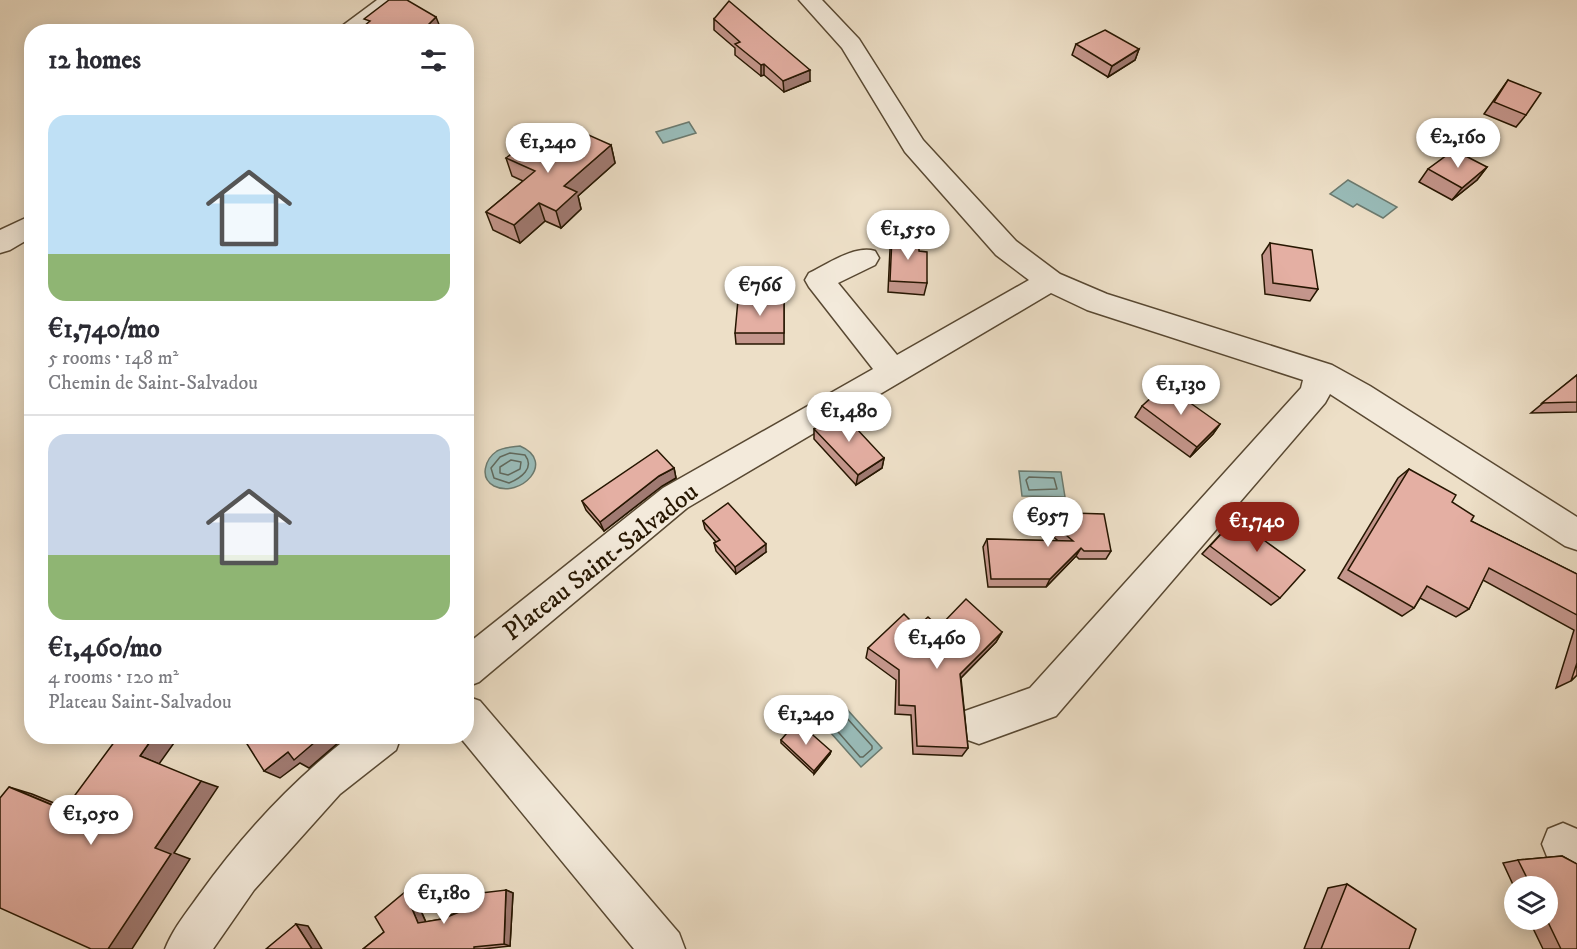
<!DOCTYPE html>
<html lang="en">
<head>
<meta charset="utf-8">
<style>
	body { margin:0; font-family:"IM FELL DW Pica",serif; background:#f7f7f7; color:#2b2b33; height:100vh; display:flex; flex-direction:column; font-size:22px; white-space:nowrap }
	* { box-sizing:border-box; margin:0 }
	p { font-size:20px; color:#7c7c81 }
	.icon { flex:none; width:33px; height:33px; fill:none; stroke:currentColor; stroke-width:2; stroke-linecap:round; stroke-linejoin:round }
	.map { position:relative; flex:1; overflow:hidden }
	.details { position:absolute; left:24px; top:24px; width:450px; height:720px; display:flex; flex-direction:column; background:#fff; border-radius:24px; box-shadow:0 3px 15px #0003 }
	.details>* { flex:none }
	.tools { position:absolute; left:1504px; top:876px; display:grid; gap:12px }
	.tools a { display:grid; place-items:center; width:54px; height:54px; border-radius:50%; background:#fff; box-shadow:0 3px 15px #0003; font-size:30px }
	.price { position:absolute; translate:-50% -51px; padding:0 14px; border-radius:21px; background:#fff; color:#222; font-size:20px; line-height:39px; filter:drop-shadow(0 2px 3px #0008) }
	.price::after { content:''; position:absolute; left:50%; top:36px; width:18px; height:14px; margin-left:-9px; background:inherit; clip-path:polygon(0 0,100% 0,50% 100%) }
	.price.selected { background:#8f2418; color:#fff }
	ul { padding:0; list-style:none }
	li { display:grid; align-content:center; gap:12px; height:318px; padding:0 24px }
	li+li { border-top:2px solid #e1e1e2 }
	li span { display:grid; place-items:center; height:186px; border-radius:18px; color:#555 }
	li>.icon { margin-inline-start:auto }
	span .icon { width:108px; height:108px; fill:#fffc; stroke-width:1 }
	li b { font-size:26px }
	h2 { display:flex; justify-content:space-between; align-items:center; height:72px; padding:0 24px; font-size:26px }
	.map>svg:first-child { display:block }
	.water { fill:#99bcb9; stroke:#6b7a6f; stroke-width:1.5 }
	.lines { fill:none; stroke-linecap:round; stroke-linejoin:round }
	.shore { stroke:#60695d; stroke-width:1.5 }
	.minor-casing { stroke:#584832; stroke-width:3 }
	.minor { fill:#f3eadb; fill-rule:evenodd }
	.wall { fill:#c4968c; stroke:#261601; stroke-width:1.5 }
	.shaded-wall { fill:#a07a72; stroke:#261601; stroke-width:1.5 }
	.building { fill:#e4afa3; stroke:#261601; stroke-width:1.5 }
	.labels { text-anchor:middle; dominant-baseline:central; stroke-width:5; stroke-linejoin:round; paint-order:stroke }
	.street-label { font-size:26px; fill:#261601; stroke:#f3eadb }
</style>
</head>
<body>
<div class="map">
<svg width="1577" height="949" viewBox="0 0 1577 949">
	<rect width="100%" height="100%" fill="#eddfc7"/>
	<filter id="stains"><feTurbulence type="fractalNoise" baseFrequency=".00333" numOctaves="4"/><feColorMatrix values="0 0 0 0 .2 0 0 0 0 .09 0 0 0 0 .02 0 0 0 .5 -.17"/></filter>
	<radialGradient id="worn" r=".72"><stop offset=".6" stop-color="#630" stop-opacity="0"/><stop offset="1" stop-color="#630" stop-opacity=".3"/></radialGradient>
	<!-- water -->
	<g class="water">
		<path d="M 689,122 L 696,133 L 663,143 L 656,132 Z"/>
		<path d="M 1348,180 L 1397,207 L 1383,218 L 1357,204 L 1353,207 L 1330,194 Z"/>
		<path d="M 520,446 C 557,462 520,499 494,486 C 479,478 485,459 497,451 C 504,447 512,447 520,446 Z"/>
		<path d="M 1019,471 L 1061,472 L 1065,497 L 1022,496 Z"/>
		<path d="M 844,706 L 882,748 L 861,767 L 823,724 Z"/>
	</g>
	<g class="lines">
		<!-- shore -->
		<g class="shore">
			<path d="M 510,453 L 525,455 C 535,468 521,478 509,483 L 494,478 L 491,468 L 500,457 Z"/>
			<path d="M 511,460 L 521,462 L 520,469 L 508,475 L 500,473 L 500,467 Z"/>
			<path d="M 1029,477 L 1054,478 L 1057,489 L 1029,490 L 1026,480 Z"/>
			<path d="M 841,716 L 845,716 L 872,746 L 872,749 L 863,757 L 860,757 L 833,726 L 833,723 Z"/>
		</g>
		<!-- minor casing -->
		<g class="minor-casing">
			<g id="minor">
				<path d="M 377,0 L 403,0 L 361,32 L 334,32 Z"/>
				<path d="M 799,0 L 822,0 L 859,39 L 923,140 L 1016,241 L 1060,274 L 1107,294 L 1332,365 L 1370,386 L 1577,517 L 1577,550 L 1565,546 L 1330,394 L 1325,403 L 1056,716 L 979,744 L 965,739 L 960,725 L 965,711 L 1030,688 L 1301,388 L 1303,380 L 1087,310 L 1051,293 L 687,508 L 479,682 L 466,687 L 466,645 L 663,488 L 873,369 L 809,287 L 805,280 L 809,273 C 828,264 854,245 875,251 L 879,258 L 875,265 L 838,283 L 897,355 L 1029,280 L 996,255 L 905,152 L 842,48 Z"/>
				<path d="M 32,215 L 32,237 L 10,250 L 0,253 L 0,230 Z"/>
				<path d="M 466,696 L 480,701 L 679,933 L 685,949 L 634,949 L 459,736 L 466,736 Z"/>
				<path d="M 350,736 L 401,736 L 396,750 L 340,794 L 254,890 L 213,949 L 165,949 C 173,929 186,913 199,895 C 241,836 292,781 350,736 Z"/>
				<path d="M 1563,823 L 1577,829 L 1577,873 L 1548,859 L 1542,844 L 1548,829 Z"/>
			</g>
		</g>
		<!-- minor -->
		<use href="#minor" class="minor"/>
	</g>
	<!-- wall -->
	<g class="wall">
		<path d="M 714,19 L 810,81 L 784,92 L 764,75 L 761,76 L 735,55 L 735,48 L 714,30 Z"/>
		<path d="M 1076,44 L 1139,49 L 1135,60 L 1108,77 L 1072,55 Z"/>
		<path d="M 1508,80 L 1526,115 L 1516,127 L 1484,114 Z"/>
		<path d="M 577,136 L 611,145 L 615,163 L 578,196 L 581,209 L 561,228 L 545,221 L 520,243 L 493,230 L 486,212 L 523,181 L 512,176 L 506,158 Z"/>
		<path d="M 1487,167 L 1477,180 L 1452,200 L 1419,182 L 1428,169 Z"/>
		<path d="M 892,237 L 919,251 L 927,283 L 924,295 L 888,292 L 890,249 Z"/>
		<path d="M 1270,243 L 1318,289 L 1310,301 L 1265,294 L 1262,255 Z"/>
		<path d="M 784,300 L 784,344 L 736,344 L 735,333 Z"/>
		<path d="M 1577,375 L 1577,412 L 1531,413 Z"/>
		<path d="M 1142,406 L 1220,424 L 1213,434 L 1190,457 L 1135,417 Z"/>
		<path d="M 814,429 L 884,458 L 882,468 L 856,485 L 814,439 Z"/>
		<path d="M 674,468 L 676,478 L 662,486 L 604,531 L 586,510 L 582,501 Z"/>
		<path d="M 1409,469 L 1452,502 L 1471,521 L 1577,574 L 1577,675 L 1571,681 L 1556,688 L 1574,630 L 1483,580 L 1469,609 L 1456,617 L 1420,598 L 1414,608 L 1402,616 L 1338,578 L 1398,478 Z"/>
		<path d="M 1246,507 L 1280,598 L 1271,605 L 1202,554 Z"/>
		<path d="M 1039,512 L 1111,551 L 1106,559 L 1079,559 L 1076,556 L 1046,587 L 988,587 L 983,547 L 987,539 L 1058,541 L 1035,520 Z"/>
		<path d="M 703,521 L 766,552 L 736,574 L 716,551 L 714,543 L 716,542 L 705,529 Z"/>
		<path d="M 917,627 L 939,627 L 1002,632 L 996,642 L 961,678 L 968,748 L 962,756 L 913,754 L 911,715 L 895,714 L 896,680 L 866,658 L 868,648 Z"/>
		<path d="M 781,740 L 831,751 L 830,754 L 814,774 L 781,743 Z"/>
		<path d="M 1562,856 L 1577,864 L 1577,949 L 1543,949 L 1529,920 L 1548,920 L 1548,886 L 1515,886 L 1515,889 L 1503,863 L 1518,860 Z"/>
		<path d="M 1347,884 L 1409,949 L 1304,949 L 1328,888 Z"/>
		<path d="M 506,890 L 513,893 L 510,946 L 483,949 L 363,949 L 384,932 L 405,892 L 414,895 L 426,922 L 442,919 Z"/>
	</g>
	<!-- shaded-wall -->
	<g class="shaded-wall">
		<path d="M 436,17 L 440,27 L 435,32 L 421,32 Z"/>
		<path d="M 1139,49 L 1135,60 L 1108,77 L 1112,66 Z"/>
		<path d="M 764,64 L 764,75 L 761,76 L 761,65 Z"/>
		<path d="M 810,70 L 810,81 L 784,92 L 783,81 Z"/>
		<path d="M 611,145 L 615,163 L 578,196 L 581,209 L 561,228 L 556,211 L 564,186 Z"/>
		<path d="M 1487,167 L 1477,180 L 1452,200 L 1462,188 Z"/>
		<path d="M 539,203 L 545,221 L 520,243 L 514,225 Z"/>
		<path d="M 1220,424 L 1213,434 L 1190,457 L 1197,447 Z"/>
		<path d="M 884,458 L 882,468 L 856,485 L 858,475 Z"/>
		<path d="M 674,468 L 676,478 L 662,486 L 604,531 L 600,522 L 659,476 Z"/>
		<path d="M 766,544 L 766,552 L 736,574 L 735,567 Z"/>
		<path d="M 1081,548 L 1076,556 L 1046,587 L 1050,579 Z"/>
		<path d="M 1002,632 L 996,642 L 955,684 L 960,674 Z"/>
		<path d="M 154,736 L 179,736 L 159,764 L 140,756 Z"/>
		<path d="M 322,736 L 346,736 L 309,768 L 300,763 L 280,778 L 264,771 L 288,752 Z"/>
		<path d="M 831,751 L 830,754 L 814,774 L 814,771 Z"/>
		<path d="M 201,781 L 218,787 L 174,853 L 190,859 L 132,949 L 108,949 L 155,848 Z"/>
		<path d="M 9,787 L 32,794 L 86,816 L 64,810 Z"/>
		<path d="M 506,890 L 513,893 L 510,946 L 504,944 Z"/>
		<path d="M 405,892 L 414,895 L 427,925 L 418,923 Z"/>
		<path d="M 296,924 L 308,926 L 322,949 L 312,949 Z"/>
	</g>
	<!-- building -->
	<g class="building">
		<path d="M 389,0 L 407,0 L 436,17 L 421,32 L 358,31 L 370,21 L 364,19 Z"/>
		<path d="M 729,1 L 810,70 L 783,81 L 764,64 L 761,65 L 735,44 L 740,42 L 714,19 Z"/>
		<path d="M 1105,30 L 1139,49 L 1112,66 L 1076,44 Z"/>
		<path d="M 1508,80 L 1541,93 L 1526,115 L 1494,102 Z"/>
		<path d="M 563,129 L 577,136 L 582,132 L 611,145 L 564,186 L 577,192 L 556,211 L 539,203 L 514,225 L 486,212 L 535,171 L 506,158 L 528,141 L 542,147 Z"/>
		<path d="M 1454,150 L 1487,167 L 1462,188 L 1428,169 Z"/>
		<path d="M 892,237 L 919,239 L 919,251 L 927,252 L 927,283 L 890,281 Z"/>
		<path d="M 1270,243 L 1312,250 L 1318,289 L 1273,283 Z"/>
		<path d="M 738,300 L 784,300 L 784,333 L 735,333 Z"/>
		<path d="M 1577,375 L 1577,402 L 1542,403 Z"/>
		<path d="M 1165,385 L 1220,424 L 1197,447 L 1142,406 Z"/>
		<path d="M 841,412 L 884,458 L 858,475 L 814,429 Z"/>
		<path d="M 657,450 L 674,468 L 659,476 L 600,522 L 582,501 Z"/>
		<path d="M 1409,469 L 1456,495 L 1452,502 L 1474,516 L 1471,521 L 1577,574 L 1577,615 L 1489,568 L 1469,609 L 1427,586 L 1414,608 L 1348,570 Z"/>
		<path d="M 728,503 L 766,544 L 735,567 L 714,543 L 720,540 L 703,521 Z"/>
		<path d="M 1246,507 L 1272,526 L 1261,538 L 1305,570 L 1280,598 L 1210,546 Z"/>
		<path d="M 1039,512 L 1104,514 L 1111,551 L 1084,551 L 1081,548 L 1050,579 L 991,579 L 987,539 L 1073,541 Z"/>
		<path d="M 966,599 L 1002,632 L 960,674 L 968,748 L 917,746 L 915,706 L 899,705 L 899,670 L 868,648 L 904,614 L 917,627 L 928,617 L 939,627 Z"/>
		<path d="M 1577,663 L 1577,675 L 1571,681 Z"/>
		<path d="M 797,721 L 831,751 L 814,771 L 781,740 Z"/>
		<path d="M 104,736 L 154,736 L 140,756 L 201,781 L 155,848 L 171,854 L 108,949 L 91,949 L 0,908 L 0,798 L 9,787 L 64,810 L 115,741 Z"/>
		<path d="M 242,736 L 322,736 L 294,760 L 288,752 L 264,771 Z"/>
		<path d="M 1562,856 L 1577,864 L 1577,949 L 1561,949 L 1547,920 L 1548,920 L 1548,886 L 1531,886 L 1518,860 Z"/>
		<path d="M 1347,884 L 1416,929 L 1409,949 L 1321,949 Z"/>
		<path d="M 506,890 L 504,944 L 474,947 L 474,949 L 363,949 L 384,932 L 375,917 L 405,892 L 418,923 L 442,919 L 462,911 L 464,895 Z"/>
		<path d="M 296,924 L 312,949 L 266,949 Z"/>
	</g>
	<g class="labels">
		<!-- street labels -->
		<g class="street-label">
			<text transform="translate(601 562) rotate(-38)">Plateau Saint-Salvadou</text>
		</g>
	</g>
	<rect width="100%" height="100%" filter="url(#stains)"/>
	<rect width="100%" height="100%" fill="url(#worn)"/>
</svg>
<div class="tools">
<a><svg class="icon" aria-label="layers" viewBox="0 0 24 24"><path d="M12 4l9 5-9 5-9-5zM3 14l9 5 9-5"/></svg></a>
</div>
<b class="price" style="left:1458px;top:169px">€2,160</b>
<b class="price" style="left:548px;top:174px">€1,240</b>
<b class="price" style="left:908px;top:261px">€1,550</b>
<b class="price" style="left:760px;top:317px">€766</b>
<b class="price" style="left:1181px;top:416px">€1,130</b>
<b class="price" style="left:849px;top:443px">€1,480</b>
<b class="price" style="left:1048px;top:548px">€957</b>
<b class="price selected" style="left:1257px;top:553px">€1,740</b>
<b class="price" style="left:937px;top:670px">€1,460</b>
<b class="price" style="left:806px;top:746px">€1,240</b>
<b class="price" style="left:91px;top:846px">€1,050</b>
<b class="price" style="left:444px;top:925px">€1,180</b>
<section class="details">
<h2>12 homes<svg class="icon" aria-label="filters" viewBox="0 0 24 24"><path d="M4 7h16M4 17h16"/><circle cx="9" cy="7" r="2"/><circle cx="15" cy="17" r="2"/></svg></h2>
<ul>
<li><span style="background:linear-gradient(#bfe0f5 75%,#8fb573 0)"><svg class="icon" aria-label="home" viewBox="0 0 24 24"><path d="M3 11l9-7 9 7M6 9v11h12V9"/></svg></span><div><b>€1,740/mo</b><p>5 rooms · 148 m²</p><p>Chemin de Saint-Salvadou</p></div></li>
<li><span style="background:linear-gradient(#c9d6e8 65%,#8fb573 0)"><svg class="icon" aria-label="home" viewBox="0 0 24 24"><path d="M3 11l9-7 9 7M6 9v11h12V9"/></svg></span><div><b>€1,460/mo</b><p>4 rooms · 120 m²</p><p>Plateau Saint-Salvadou</p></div></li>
</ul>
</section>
</div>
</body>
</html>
